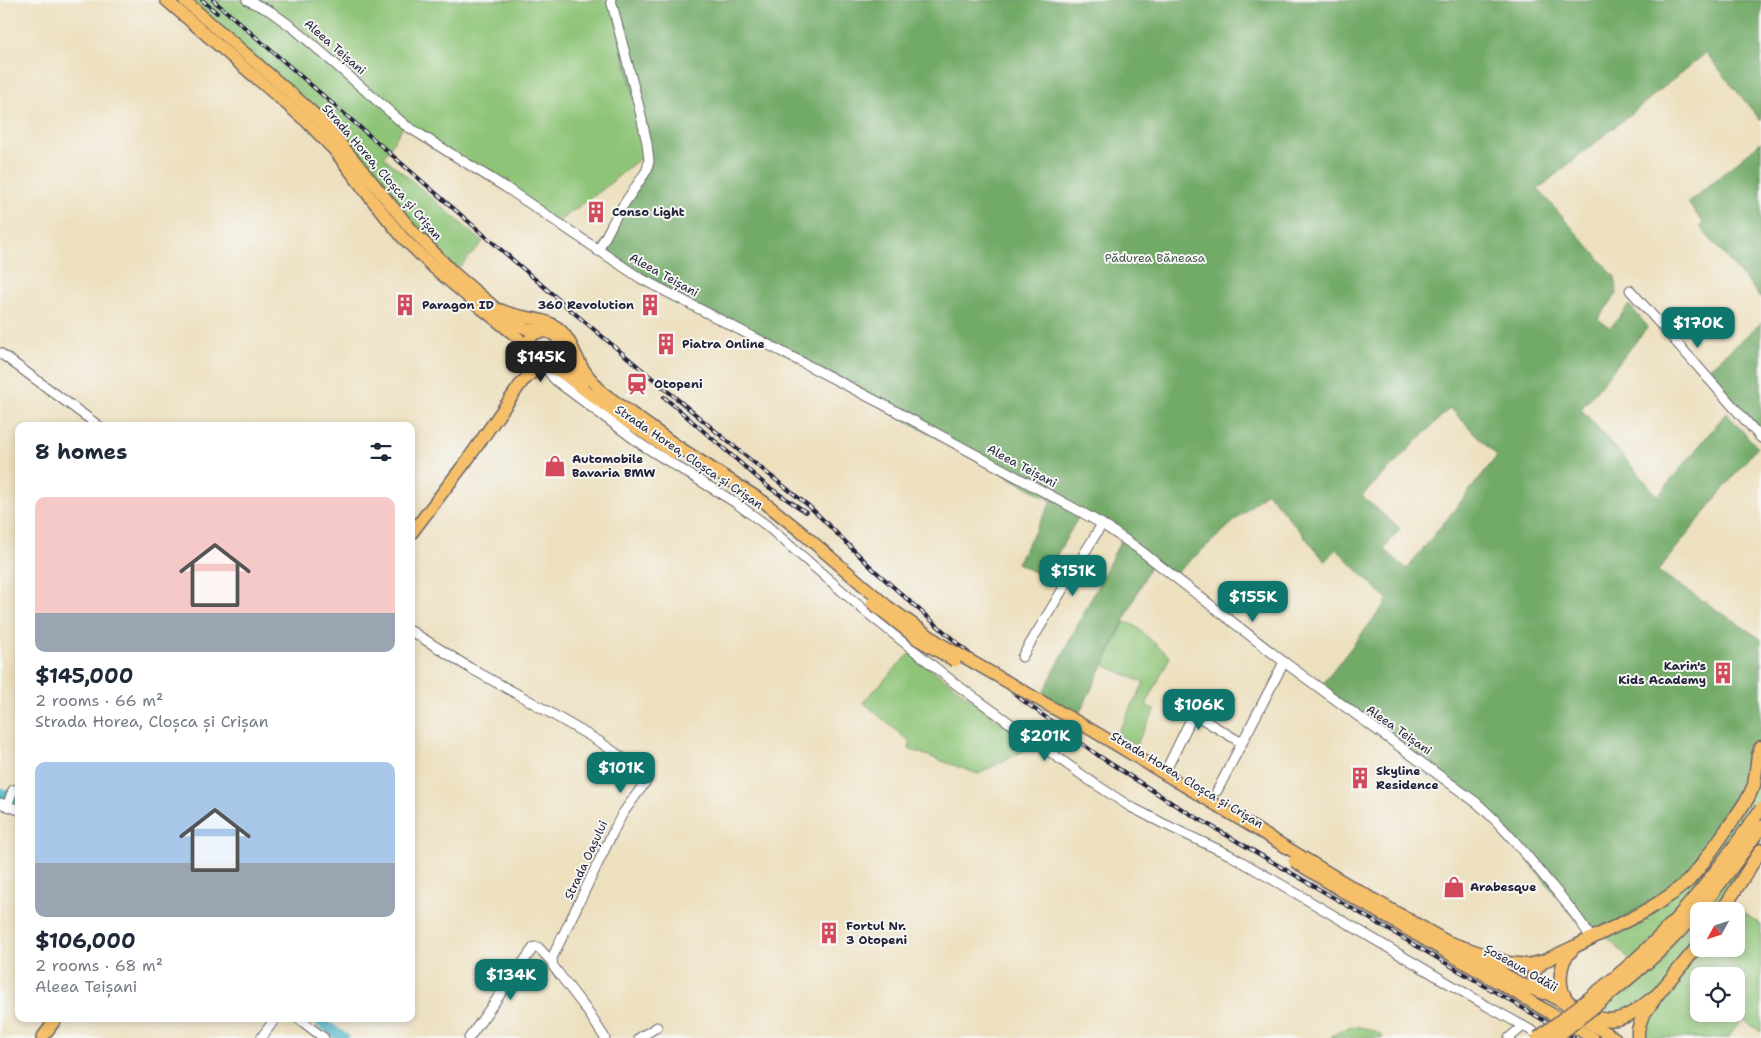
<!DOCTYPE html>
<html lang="en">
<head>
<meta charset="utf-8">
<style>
	body { margin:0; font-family:"Shantell Sans",sans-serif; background:#f2f2f3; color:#1f2937; height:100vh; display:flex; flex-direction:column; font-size:19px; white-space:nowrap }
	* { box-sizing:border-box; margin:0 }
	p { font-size:16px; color:#747a83 }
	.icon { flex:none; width:28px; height:28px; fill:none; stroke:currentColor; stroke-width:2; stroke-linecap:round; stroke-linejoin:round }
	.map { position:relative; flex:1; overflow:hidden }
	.sheet { position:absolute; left:15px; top:422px; width:400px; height:600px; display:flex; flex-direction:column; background:#fff; border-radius:10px; box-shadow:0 2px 8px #0003 }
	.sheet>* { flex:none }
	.needle { width:32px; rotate:230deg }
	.tools { position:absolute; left:1690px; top:902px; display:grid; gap:10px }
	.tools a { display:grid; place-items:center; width:55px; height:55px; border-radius:10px; background:#fff; box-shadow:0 2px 8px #0003; font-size:25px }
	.price { position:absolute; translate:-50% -42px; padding:0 11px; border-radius:10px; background:#0f766e; color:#fff; font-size:16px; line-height:32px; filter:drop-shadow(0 1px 2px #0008) }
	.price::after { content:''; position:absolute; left:50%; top:30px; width:15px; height:11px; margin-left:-8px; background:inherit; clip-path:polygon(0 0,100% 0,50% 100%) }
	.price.current { background:#222; color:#fff }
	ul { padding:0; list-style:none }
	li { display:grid; align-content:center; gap:10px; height:265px; padding:0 20px }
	li span { display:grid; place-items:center; height:155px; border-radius:10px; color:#555 }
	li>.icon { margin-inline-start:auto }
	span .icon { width:90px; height:90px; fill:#fffc; stroke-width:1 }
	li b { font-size:21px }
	h2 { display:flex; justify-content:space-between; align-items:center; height:60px; padding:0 20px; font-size:21px }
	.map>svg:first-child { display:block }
	.green { fill:#8ec477; stroke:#587359; fill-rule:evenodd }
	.forest { fill:#72aa68; stroke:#4a6652; fill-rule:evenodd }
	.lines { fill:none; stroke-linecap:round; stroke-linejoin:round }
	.river { stroke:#47b2c5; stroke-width:11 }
	.minor-casing { stroke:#696469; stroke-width:11 }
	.major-casing { stroke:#696469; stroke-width:14 }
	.highway-casing { stroke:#696469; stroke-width:15 }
	.minor { stroke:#fff; stroke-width:9 }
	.major { stroke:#f6c06b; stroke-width:11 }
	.highway { stroke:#f6c06b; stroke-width:12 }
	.rail-casing { stroke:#22223b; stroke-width:4 }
	.rail { stroke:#f6f6f2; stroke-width:2; stroke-dasharray:5.5; stroke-linecap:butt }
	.major-bridge-casing { stroke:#696469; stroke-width:14; stroke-linecap:butt }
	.highway-bridge-casing { stroke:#696469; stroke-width:15; stroke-linecap:butt }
	.major-bridge { stroke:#f6c06b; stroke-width:11 }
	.highway-bridge { stroke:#f6c06b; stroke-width:12 }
	.labels { text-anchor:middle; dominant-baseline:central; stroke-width:4; stroke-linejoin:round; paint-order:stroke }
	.street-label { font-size:12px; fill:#22223b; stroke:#f6f6f2 }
	.poi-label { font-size:12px; font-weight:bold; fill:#22223b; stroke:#f6f6f2; text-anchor:start }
	.park-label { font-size:12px; fill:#485b50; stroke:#f6f6f2 }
</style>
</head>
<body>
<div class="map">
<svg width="1761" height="1038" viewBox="0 0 1761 1038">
	<rect width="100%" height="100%" fill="#f6f6f2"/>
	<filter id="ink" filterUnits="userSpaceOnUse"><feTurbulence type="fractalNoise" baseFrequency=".02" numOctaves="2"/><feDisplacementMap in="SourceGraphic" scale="10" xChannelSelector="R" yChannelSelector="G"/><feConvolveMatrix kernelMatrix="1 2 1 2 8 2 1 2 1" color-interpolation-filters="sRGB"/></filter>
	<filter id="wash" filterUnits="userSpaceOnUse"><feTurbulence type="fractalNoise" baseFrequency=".0096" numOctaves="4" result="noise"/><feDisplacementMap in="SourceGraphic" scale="20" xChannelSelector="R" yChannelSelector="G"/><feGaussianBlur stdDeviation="1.12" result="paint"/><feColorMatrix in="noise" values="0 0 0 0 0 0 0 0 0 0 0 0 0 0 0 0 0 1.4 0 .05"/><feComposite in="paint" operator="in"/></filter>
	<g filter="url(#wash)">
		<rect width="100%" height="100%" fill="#ede0bf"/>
		<!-- green -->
		<g class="green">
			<path d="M 184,0 L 611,0 L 639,107 L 645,154 L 602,190 L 557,222 L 404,125 L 384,157 L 483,242 L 454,273 L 339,141 Z"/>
			<path d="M 1124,622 L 1134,625 L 1170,657 L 1146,705 L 1155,710 L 1136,745 L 1117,734 L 1144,683 L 1104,665 Z"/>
			<path d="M 910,653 L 1030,743 L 1027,749 L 978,774 L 909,749 L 911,743 L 863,702 Z"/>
			<path d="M 1761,751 L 1761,809 L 1720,866 L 1632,962 L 1605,935 Z"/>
			<path d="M 1761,827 L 1761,850 L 1728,901 L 1761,925 L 1761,1032 L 1742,1019 L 1728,1038 L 1638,1038 L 1642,1017 L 1630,1014 L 1586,1013 ZM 1699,911 L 1736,911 L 1736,949 L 1699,949 ZM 1699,976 L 1736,976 L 1736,1014 L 1699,1014 Z"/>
			<path d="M 1351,1026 C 1363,1027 1375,1029 1384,1038 L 1331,1038 L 1333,1035 Z"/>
		</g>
		<!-- forest -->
		<g class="forest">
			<path d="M 611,0 L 1761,0 L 1761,121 L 1706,53 L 1538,189 L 1615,277 L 1617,294 L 1598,319 L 1610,328 L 1629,305 L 1648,327 L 1581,409 L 1658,496 L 1726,413 L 1757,447 L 1658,571 L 1761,639 L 1761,747 L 1756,779 L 1696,872 L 1591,938 L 1492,816 L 1319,689 L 1388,600 L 1336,549 L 1325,561 L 1267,492 L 1173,576 L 1136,547 L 598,251 L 649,165 ZM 1450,408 L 1497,456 L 1407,569 L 1384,549 L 1400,529 L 1362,496 Z"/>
			<path d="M 1761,142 L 1761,298 L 1700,227 L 1703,223 L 1688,203 Z"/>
			<path d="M 1761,323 L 1761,434 L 1706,371 Z"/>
			<path d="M 1053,499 L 1080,514 L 1044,578 L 1017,563 Z"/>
			<path d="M 1121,540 L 1152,562 L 1079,715 L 1043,693 Z"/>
		</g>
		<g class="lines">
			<!-- river -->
			<g class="river">
				<path d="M 0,793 L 19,800"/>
				<path d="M 317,1019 L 343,1038"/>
			</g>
		</g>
	</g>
	<g filter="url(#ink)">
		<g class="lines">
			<!-- minor casing -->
			<g class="minor-casing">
				<g id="minor">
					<path d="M 247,0 L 270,11 L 296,30 L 405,125 L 505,187 L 640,278 L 890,408 L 1081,512 L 1102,524 L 1136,547 L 1284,662 L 1477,803 C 1503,826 1525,853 1547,880 C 1563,899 1579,917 1591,938"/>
					<path d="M 598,251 L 618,213 L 647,170 L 649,161 L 647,143 L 639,107 L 611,0"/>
					<path d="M 1630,290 L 1761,438"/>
					<path d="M 0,353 L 99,426"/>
					<path d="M 543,365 L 555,380 L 642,445 L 736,503 L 766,525 L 865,611 L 957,685 L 1089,780 L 1129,806 L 1164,824 L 1230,855 L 1277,882 L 1487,1006 L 1545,1038"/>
					<path d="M 411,631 L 470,668 L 528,700 L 600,742 L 647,775 L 647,780 L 623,813 L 616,826 L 552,958 L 553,966 L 586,1009 L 605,1038"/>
					<path d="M 1022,657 L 1102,524"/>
					<path d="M 1169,764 L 1189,723 C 1192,717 1196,717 1202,719 L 1242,743"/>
					<path d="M 1217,791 L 1284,662"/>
					<path d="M 0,803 L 19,810"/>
					<path d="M 7,806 L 13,790 L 19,789"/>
					<path d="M 299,1019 L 324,1038"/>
					<path d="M 261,1038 L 275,1019"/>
					<path d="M 469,1038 L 534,947 L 538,947 L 552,962"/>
					<path d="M 639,1038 L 657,1027"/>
					<path d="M 1509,1038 L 1523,1026"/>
				</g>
			</g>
			<!-- major casing -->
			<g class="major-casing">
				<g id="major">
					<path d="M 166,0 L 306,121 L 335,151 L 369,196 L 403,238 L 434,268 L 481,308 L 516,336 L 528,348"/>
					<path d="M 184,0 L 310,110 L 325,125 L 411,229 L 454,273 L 513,323 L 527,329 L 541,331"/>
					<path d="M 501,310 C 519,319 541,316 557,327 C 570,337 574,353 582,367 C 588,377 596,385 604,394"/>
					<path d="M 561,347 L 567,362 L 587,380"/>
					<path d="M 542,364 L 555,360 C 575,337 535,318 528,344 C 527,348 529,354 532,358 C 538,366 556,368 565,375 C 600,403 636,429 674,453"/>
					<path d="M 599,390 L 677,446"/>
					<path d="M 411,534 L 468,459 L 522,382 L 542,364"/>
					<path d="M 1352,887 L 1530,989"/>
					<path d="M 1347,894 L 1593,1038"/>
					<path d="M 1572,1013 L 1615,1038"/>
					<path d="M 42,1038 L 56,1019"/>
				</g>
			</g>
			<!-- highway casing -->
			<g class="highway-casing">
				<g id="highway">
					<path d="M 1722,911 L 1761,850"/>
					<path d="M 1447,942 L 1509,963 L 1527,965 L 1544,961 L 1576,946 L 1644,912 L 1672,894 L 1688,881 L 1700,867 L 1734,819 L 1748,798 L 1754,785 L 1758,755 L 1761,747"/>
					<path d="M 1572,950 C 1559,961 1557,986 1567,1000 C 1569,1003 1574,1005 1577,1007 C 1590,1015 1600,1022 1617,1019 C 1632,1016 1644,1004 1657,995"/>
					<path d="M 1544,961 C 1540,965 1533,971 1533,977 C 1534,988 1563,1002 1571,1007"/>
					<path d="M 1523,985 L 1543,993"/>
					<path d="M 1638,1038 L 1638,1030 L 1642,1017 L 1657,995 L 1699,945"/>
				</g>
			</g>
			<!-- minor -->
			<use href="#minor" class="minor"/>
			<!-- major -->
			<use href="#major" class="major"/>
			<!-- highway -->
			<use href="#highway" class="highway"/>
			<!-- rail casing -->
			<g class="rail-casing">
				<g id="rail">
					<path d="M 202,0 L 217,13"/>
					<path d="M 213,0 L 573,312 L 743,454 L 809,506 L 874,570 L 1022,700 L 1099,756 L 1175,805 L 1574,1038"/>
					<path d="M 664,397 L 767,486 L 806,512"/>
				</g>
			</g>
			<!-- rail -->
			<use href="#rail" class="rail"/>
			<!-- major-bridge casing -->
			<g class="major-bridge-casing">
				<g id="major-bridge">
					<path d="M 677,446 L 764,502 L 800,531 L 887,606 L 941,644 L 1095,732 L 1352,887"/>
					<path d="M 872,603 L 917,639 L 955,661"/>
					<path d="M 1294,861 L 1347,894"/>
				</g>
			</g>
			<!-- highway-bridge casing -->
			<g class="highway-bridge-casing">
				<g id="highway-bridge">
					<path d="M 1538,1038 C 1580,1005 1625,973 1661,935 C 1699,896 1730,853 1761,809"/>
					<path d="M 1555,1038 C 1592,1008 1631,979 1666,945 C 1702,910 1732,868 1761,827"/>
				</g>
			</g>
			<!-- major-bridge -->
			<use href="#major-bridge" class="major-bridge"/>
			<!-- highway-bridge -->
			<use href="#highway-bridge" class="highway-bridge"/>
		</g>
	</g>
	<!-- icons -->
	<defs>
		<g id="building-bare" transform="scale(1.725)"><path d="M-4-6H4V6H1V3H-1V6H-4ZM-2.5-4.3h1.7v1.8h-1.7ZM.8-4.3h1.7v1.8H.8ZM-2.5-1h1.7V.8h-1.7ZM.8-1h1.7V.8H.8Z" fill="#d1495b" stroke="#f6f6f2" stroke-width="2.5" paint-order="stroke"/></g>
		<g id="station-bare" transform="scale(1.725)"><path d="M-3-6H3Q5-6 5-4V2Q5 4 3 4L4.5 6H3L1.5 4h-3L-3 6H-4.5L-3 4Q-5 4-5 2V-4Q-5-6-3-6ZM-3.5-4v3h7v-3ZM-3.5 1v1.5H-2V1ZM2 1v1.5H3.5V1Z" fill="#d1495b" stroke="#f6f6f2" stroke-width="2.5" paint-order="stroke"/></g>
		<g id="shop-bare" transform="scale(1.725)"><path d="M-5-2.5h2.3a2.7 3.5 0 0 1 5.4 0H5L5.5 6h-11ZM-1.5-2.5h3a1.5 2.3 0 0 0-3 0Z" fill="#d1495b" stroke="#f6f6f2" stroke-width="2.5" paint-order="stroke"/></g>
	</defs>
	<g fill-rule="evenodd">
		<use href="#building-bare" x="596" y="212"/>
		<use href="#building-bare" x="405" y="305"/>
		<use href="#building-bare" x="650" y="305"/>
		<use href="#building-bare" x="666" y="344"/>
		<use href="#station-bare" x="637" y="384"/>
		<use href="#shop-bare" x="555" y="466"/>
		<use href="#building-bare" x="1723" y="673"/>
		<use href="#building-bare" x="1360" y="778"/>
		<use href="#shop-bare" x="1454" y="887"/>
		<use href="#building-bare" x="829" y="933"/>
	</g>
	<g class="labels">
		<!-- street labels -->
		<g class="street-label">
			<text transform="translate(335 47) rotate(41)">Aleea Teișani</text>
			<text transform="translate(382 172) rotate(49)">Strada Horea, Cloșca și Crișan</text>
			<text transform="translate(664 275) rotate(29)">Aleea Teișani</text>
			<text transform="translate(689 457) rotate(34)">Strada Horea, Cloșca și Crișan</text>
			<text transform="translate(1022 466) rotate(28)">Aleea Teișani</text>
			<text transform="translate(1399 730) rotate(35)">Aleea Teișani</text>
			<text transform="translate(1187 780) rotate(31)">Strada Horea, Cloșca și Crișan</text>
			<text transform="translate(586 860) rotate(-65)">Strada Oașului</text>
			<text transform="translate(1521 968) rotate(30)">Șoseaua Odăii</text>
		</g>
		<!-- poi labels -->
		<g class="poi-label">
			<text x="612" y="212">Conso Light</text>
			<text x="422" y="305">Paragon ID</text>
			<text x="634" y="305" text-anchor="end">360 Revolution</text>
			<text x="682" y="344">Piatra Online</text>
			<text x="654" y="384">Otopeni</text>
			<text x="572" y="459">Automobile<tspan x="572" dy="14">Bavaria BMW</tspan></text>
			<text x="1706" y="666" text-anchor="end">Karin's<tspan x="1706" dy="14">Kids Academy</tspan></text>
			<text x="1376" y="771">Skyline<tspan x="1376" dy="14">Residence</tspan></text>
			<text x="1470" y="887">Arabesque</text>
			<text x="846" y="926">Fortul Nr.<tspan x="846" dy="14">3 Otopeni</tspan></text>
		</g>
		<!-- park labels -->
		<g class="park-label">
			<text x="1155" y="258">Pădurea Băneasa</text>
		</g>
	</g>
</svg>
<div class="tools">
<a><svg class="needle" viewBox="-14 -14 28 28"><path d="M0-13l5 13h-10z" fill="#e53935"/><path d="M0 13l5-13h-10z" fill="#747a83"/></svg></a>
<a><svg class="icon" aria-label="locate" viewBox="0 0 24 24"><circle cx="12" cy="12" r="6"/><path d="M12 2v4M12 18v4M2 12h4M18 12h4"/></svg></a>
</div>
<b class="price" style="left:1698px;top:349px">$170K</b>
<b class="price current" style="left:541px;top:383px">$145K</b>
<b class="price" style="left:1073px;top:597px">$151K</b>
<b class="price" style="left:1253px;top:623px">$155K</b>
<b class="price" style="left:1199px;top:731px">$106K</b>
<b class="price" style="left:1045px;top:762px">$201K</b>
<b class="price" style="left:621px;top:794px">$101K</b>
<b class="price" style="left:511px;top:1001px">$134K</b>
<section class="sheet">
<h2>8 homes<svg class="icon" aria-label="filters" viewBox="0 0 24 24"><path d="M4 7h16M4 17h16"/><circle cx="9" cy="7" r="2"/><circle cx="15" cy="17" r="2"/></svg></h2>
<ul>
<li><span style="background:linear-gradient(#f6c9c9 75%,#9aa5b1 0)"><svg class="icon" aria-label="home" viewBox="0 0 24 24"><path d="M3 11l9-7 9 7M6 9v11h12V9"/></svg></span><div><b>$145,000</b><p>2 rooms · 66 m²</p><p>Strada Horea, Cloșca și Crișan</p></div></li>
<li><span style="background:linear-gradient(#a9c7e8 65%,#9aa5b1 0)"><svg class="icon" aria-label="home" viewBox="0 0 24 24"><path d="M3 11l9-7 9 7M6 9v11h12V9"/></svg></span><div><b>$106,000</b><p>2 rooms · 68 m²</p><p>Aleea Teișani</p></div></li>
</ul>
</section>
</div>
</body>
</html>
